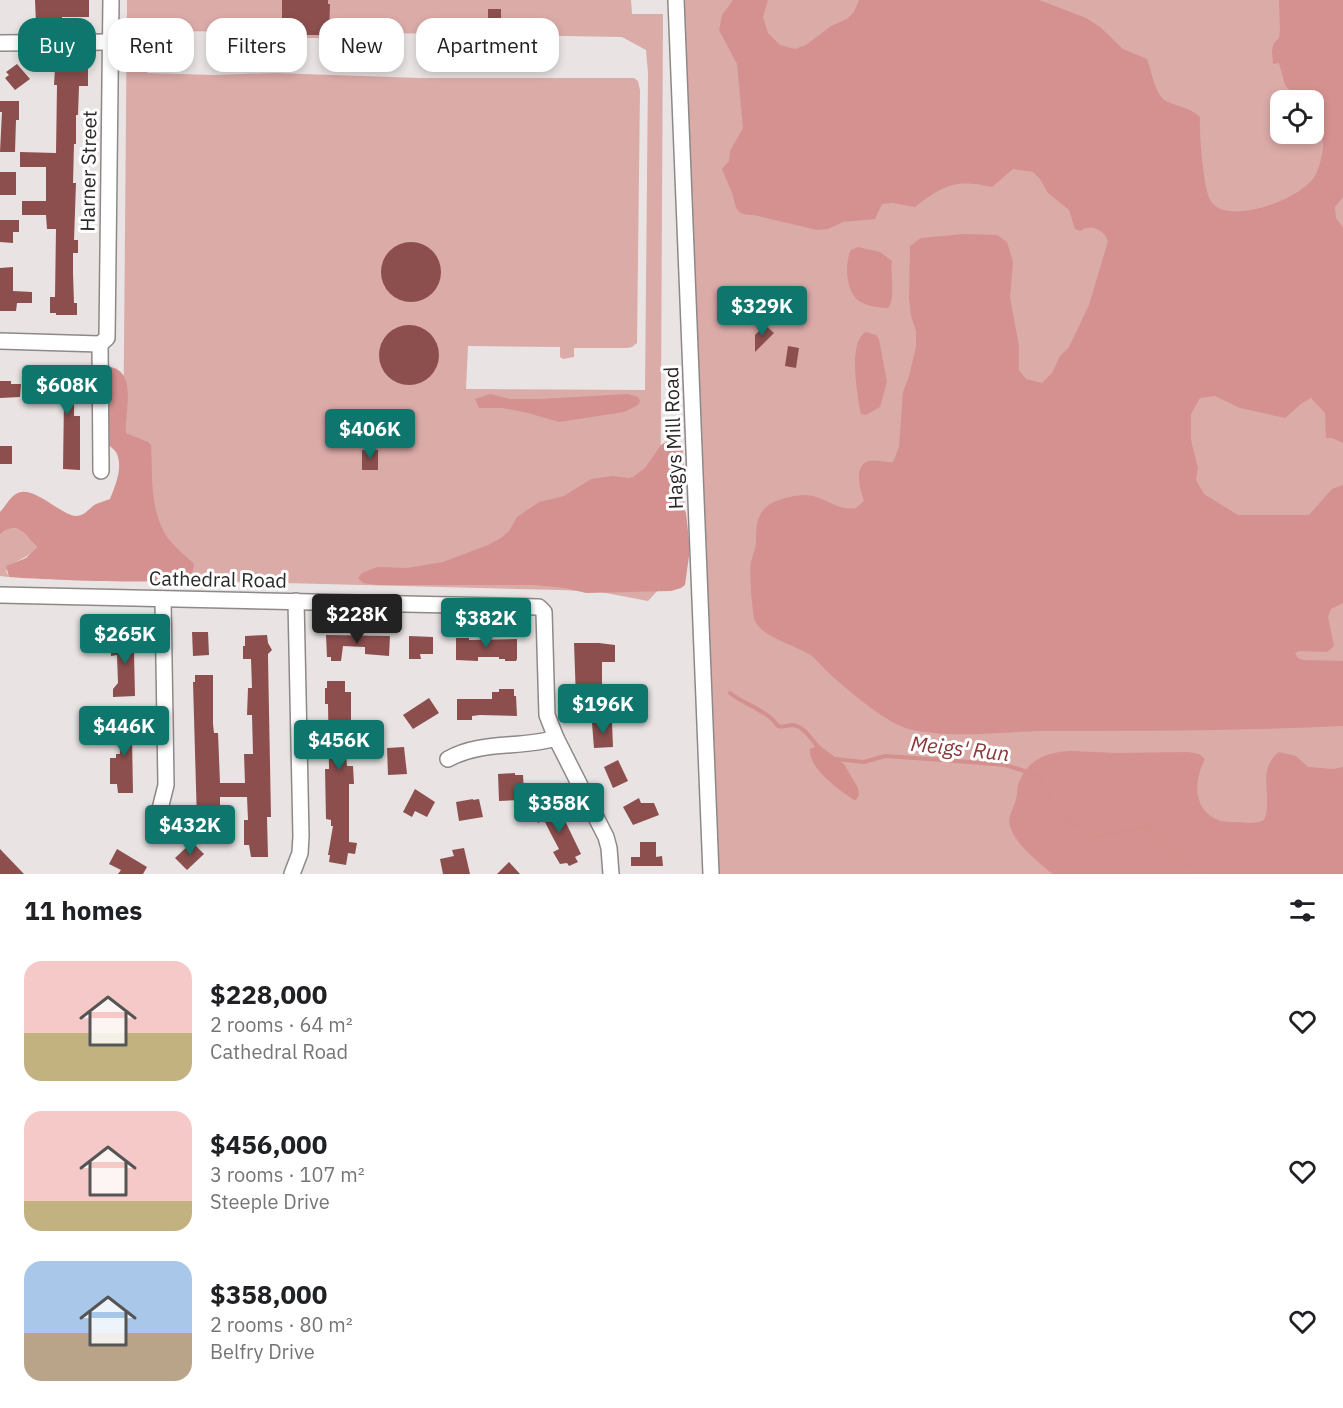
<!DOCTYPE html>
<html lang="en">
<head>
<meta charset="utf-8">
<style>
	body { margin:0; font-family:"IBM Plex Sans",sans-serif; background:#f2f2f2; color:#202124; height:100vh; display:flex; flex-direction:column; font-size:22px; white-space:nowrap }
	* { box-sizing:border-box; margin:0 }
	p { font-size:20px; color:#757577 }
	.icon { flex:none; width:33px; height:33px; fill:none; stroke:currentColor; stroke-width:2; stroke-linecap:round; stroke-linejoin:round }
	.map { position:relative; height:874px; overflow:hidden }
	.details { display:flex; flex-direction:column; background:#fff; flex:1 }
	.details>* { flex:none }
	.hud { position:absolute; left:18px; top:18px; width:600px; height:54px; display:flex; gap:12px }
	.fabs { position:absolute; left:1270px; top:90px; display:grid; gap:12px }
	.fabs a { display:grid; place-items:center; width:54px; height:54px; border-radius:12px; background:#fff; box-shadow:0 3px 9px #0003; font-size:30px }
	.price { position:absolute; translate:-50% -51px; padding:0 14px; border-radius:6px; background:#0f766e; color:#fff; font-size:20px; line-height:39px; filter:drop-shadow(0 2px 3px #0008) }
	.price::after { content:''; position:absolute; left:50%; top:36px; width:18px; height:14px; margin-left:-9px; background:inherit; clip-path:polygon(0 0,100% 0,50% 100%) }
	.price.active { background:#222; color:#fff }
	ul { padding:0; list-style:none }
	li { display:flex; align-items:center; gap:18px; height:150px; padding:0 24px }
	li span { display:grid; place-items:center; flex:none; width:168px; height:120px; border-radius:18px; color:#555 }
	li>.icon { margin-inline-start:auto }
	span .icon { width:72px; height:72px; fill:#fffc; stroke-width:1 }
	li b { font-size:26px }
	h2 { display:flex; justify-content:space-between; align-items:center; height:72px; padding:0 24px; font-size:26px }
	.chip { padding:0 21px; border-radius:18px; background:#fff; box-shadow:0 3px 9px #0003; font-size:21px; line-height:54px }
	.chip.active { background:#0f766e; color:#fff }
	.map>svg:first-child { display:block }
	.green { fill:#dbaba8; fill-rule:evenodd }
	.forest { fill:#d5918f }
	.water { fill:#d3908d }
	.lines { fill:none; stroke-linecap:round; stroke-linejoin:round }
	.stream { stroke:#d3908d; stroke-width:4 }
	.building { fill:#8c4f4e }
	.street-casing { stroke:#8e8988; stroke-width:18 }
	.street { stroke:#fff; stroke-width:15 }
	.labels { text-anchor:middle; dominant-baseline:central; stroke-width:6; stroke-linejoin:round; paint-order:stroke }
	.street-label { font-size:20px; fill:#2b2928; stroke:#fff }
	.water-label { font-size:21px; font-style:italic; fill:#893738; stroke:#fff }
</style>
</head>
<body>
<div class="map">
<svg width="1343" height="874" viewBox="0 0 1343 874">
	<rect width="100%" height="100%" fill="#e9e3e3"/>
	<!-- green -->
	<g class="green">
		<path d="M 127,0 L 631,0 L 632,14 L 663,14 L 660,588 L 648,601 L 601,592 L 560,590 L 122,579 ZM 488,28 L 501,28 L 502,35 L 622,37 L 646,50 L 648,73 L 645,390 L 466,389 L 468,346 L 560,347 L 560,357 L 563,359 L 574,357 L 574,348 L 627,348 L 632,347 L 637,343 L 640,90 L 638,81 L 634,78 L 420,78 L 275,73 L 214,75 L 148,73 L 144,69 L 144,31 L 276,32 L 282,38 L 347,38 L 355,33 L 488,34 Z"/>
		<path d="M 682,0 L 1343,0 L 1343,874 L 716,874 ZM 1281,100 L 1314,100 L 1314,134 L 1281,134 Z"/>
		<path d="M 10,527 L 21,530 L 37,547 C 27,560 14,559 6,571 L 9,577 L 0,576 L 0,535 Z"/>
	</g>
	<!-- forest -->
	<g class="forest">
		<path d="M 733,0 L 768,0 L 763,17 L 768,33 L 780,45 L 795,49 L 806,45 L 831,26 L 847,19 L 854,12 L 859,0 L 1039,0 L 1086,18 L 1100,27 L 1123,49 L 1147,59 C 1152,72 1155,97 1168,102 C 1180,107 1190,108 1200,117 C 1199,131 1203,193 1212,203 C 1232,226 1308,197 1317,172 C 1321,161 1325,147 1322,136 C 1321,130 1315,125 1314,119 C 1313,114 1314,106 1314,100 L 1299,100 L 1285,85 L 1279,63 L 1273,64 L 1272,50 L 1274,43 L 1279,38 L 1280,31 L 1279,0 L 1343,0 L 1343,197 L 1335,207 L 1336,218 L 1343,228 L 1343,443 L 1332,438 L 1326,438 L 1325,413 L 1311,398 L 1301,404 L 1285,418 L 1240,408 L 1215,396 L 1200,398 L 1191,414 L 1191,440 L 1198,468 L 1196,480 L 1204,494 L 1238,515 L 1309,515 L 1332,489 L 1343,485 L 1343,603 L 1331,609 L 1328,617 L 1334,646 L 1327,652 L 1299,651 L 1295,653 L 1298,658 L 1303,660 L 1343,661 L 1343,726 C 1242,731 1141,731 1040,731 C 997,732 951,739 909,729 C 886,723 849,691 831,675 C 824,669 819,662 812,656 C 796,645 763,638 755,621 C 752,614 749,570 751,562 C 752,556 755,551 756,545 C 756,528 755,511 774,502 C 784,498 802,493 813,496 C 829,500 839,511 856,508 L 864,501 C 860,490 853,465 869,461 C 877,459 885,463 893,462 L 899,447 L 903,392 L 909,376 L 916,347 L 916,331 L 911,316 L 909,299 L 910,246 L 921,238 L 964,234 L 997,235 L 1007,242 L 1013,262 L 1010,297 L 1019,346 L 1019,370 L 1026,379 L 1042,383 L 1052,373 L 1060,356 L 1069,347 L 1089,305 L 1108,241 C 1104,230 1090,223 1080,231 L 1075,229 L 1069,210 L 1048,193 L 1040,179 L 1033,172 L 1013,169 L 992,187 C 955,179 944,185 915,207 L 892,203 L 882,204 L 875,219 L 843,222 L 828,229 L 817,230 L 754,215 C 734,215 737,209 732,193 C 729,185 725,177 722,169 L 729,161 L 730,151 L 743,128 L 737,64 L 719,30 L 722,15 Z"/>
		<path d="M 858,247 L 880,252 L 892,261 C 890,276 896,298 888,308 C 880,308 866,306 859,301 C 846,292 844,263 851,250 Z"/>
		<path d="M 866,332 L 876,335 L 879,339 L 887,382 L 880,407 L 866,415 L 861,414 C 858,396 847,342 866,332 Z"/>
		<path d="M 111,367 C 138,373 124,414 126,433 L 148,442 L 151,445 C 153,479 149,513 170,541 C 177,549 187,557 194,564 C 193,569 193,574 189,577 C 177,586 32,579 9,577 L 6,566 L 26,558 L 37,547 C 24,534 17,519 0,535 L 0,512 C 6,506 9,498 16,494 C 32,483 60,515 76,516 C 85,516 89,508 96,504 C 101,502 105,501 110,499 C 115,486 123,469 117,454 C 115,449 110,447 107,443 L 107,381 Z"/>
		<path d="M 490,394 L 510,399 L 541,399 L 628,394 L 638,397 L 640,401 L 638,405 L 624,412 L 559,422 L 528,413 L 503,408 L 479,408 L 475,399 Z"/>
		<path d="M 670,439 L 679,442 L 682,446 L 685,477 L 684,509 L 686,513 L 690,549 L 685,585 L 681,588 L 671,591 L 586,593 L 565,588 L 536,585 L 378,585 L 363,583 L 358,578 L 362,573 L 377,567 L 407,568 L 443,562 L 488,545 L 501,538 L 509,531 L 517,517 L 539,502 L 564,496 L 591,479 L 613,476 L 628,478 L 633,477 L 645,468 L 661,445 Z"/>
		<path d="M 1072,751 L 1117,753 L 1188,752 L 1199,754 L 1205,759 C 1194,780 1192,809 1218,820 C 1223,822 1231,822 1236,822 C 1246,823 1256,824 1264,820 C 1274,795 1255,771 1279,752 L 1296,756 L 1308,767 L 1334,769 L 1343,767 L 1343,874 L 1053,874 C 1040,864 1014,843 1010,826 C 1007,817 1014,808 1016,799 C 1017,795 1017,790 1018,785 C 1026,760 1048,751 1072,751 Z"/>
	</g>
	<!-- water -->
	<path class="water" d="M 819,745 L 844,764 L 858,788 L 859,795 L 856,800 L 854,800 C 839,790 808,768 810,749 Z"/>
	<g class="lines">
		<!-- stream -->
		<g class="stream">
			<path d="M 730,693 C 745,705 767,710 778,726 C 784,728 787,725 793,725 C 805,727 811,739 819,748"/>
			<path d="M 836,759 L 864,762 L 885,756 L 944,760 L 1005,765 L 1038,775 L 1057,812 L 1095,837 L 1147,827 L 1163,846 L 1200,874"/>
		</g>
	</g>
	<!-- building -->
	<g class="building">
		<path d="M 35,0 L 89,0 L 89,17 L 62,17 L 62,25 L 36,24 Z"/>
		<path d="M 282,0 L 328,0 L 328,4 L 330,4 L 329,35 L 292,35 L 292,31 L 289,31 L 289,23 L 282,22 Z"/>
		<rect x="488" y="9" width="13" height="19"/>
		<rect x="150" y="40" width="9" height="15"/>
		<path d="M 17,64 L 30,79 L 15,90 L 5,78 L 9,75 L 6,72 Z"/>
		<path d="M 78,67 L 88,67 L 88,86 L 79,86 L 78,115 L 76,115 L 76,144 L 74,144 L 73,183 L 76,183 L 74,240 L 78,240 L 78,253 L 73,253 L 73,273 L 74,303 L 77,303 L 77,315 L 56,315 L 56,313 L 50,313 L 50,297 L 55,297 L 56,229 L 47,229 L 46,215 L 22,215 L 22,201 L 46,201 L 46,167 L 20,167 L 20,152 L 56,153 L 57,85 L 54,85 L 55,68 L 78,69 Z"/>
		<path d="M 0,101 L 19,101 L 19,120 L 16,120 L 15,152 L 0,152 L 2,112 L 0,112 Z"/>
		<rect x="0" y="172" width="16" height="23"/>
		<path d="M 0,220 L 19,220 L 19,232 L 13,232 L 13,243 L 0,242 Z"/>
		<circle cx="411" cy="272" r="30"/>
		<path d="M 13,267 L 13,291 L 32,292 L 32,303 L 17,303 L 16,311 L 0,311 L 0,268 Z"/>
		<path d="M 765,325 L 774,333 L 755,352 L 755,335 Z"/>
		<circle cx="409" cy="355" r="30"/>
		<path d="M 788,346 L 799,348 L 796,368 L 785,366 Z"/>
		<path d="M 42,378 L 81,378 L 81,395 L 74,395 L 74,416 L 80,416 L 80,470 L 63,469 L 64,399 L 42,398 Z"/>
		<path d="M 0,381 L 11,381 L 11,384 L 21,384 L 20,397 L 0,398 Z"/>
		<rect x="0" y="446" width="12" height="18"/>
		<rect x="362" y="450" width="16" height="20"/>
		<path d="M 117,632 L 133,632 L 134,649 L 135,651 L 134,653 L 135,696 L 113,697 L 113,689 L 118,683 L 117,655 L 111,656 L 111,646 L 117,646 Z"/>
		<path d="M 192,632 L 208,632 L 209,655 L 193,656 Z"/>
		<path d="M 267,635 L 268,643 L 272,650 L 268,654 L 268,658 L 271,817 L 267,817 L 268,857 L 251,857 L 249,845 L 244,845 L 244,820 L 248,820 L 247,797 L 220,797 L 220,810 L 213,809 L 213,822 L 197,822 L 193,682 L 195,682 L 195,675 L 213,675 L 213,724 L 214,733 L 218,733 L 220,783 L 245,783 L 244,754 L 253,754 L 252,715 L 247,715 L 248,688 L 252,688 L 251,659 L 243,659 L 243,646 L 245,646 L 245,636 Z"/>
		<path d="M 326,635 L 390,636 L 389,656 L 365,654 L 365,647 L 343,646 L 341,661 L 331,661 L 331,657 L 327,657 Z"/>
		<path d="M 409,636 L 433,637 L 433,654 L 420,654 L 421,659 L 409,659 Z"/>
		<path d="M 456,638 L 469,638 L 469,640 L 517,639 L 517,659 L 516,661 L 505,661 L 505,659 L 499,659 L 499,657 L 478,657 L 478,661 L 456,660 Z"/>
		<path d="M 574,643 L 599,643 L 615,645 L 615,662 L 602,662 L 602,699 L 576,699 Z"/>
		<path d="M 327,681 L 345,681 L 345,692 L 351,692 L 351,745 L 345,745 L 347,766 L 353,766 L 354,784 L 349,784 L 349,842 L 357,843 L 355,854 L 348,853 L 346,865 L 329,862 L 330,855 L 328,855 L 333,826 L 331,826 L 331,820 L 326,819 L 325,769 L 329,769 L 328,704 L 325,704 L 325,688 L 327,688 Z"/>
		<path d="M 499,689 L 514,689 L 514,696 L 516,696 L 517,716 L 480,715 L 472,716 L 472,720 L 457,720 L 457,699 L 492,699 L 492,692 L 499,692 Z"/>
		<path d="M 429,698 L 439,713 L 413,729 L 403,715 Z"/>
		<path d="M 119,716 L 135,716 L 136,739 L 132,739 L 133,793 L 118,793 L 117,784 L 110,784 L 110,758 L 116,758 L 116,754 L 120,754 Z"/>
		<path d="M 592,723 L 612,723 L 613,747 L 594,748 Z"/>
		<path d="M 404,747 L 407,774 L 388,775 L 387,748 Z"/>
		<path d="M 618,760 L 628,781 L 613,788 L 604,767 Z"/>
		<path d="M 515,773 L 515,775 L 523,775 L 524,792 L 520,793 L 521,800 L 499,801 L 498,774 Z"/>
		<path d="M 415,789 L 435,802 L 427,817 L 415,811 L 412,817 L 403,812 Z"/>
		<path d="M 639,798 L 641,803 L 654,803 L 659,815 L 633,825 L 623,807 Z"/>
		<path d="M 473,799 L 473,800 L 479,799 L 483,817 L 459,821 L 456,802 Z"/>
		<path d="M 556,802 L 581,854 L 575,857 L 578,862 L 569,866 L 567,863 L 560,864 L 553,852 L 559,849 L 550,832 L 544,820 L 538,823 L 533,813 Z"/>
		<path d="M 192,842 L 204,854 L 187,870 L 175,858 Z"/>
		<path d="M 640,842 L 656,842 L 656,857 L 662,856 L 663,866 L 631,866 L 631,857 L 640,857 Z"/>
		<path d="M 464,848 L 470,874 L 443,874 L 440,859 L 454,856 L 452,850 Z"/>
		<path d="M 0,849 L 24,874 L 0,874 Z"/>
		<path d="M 117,849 L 147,867 L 143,874 L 118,874 L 121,870 L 109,864 Z"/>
		<path d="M 509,862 L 520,874 L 497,874 Z"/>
	</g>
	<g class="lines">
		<!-- street casing -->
		<g class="street-casing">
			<g id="street">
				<path d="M 676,0 L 711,874"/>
				<path d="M 0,43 L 110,42"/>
				<path d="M 0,341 L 100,344 L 107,338 L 111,0"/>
				<path d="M 100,344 L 101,471"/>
				<path d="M 0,595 L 539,607 L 544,612 L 547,715 L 556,738 L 606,837 L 609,848 L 611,874"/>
				<path d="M 448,759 C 482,740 520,749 556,738"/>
				<path d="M 155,821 L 160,809 L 166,785 L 163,599"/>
				<path d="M 292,874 L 300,853 L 301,836 L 296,601"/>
			</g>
		</g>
		<!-- street -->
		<use href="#street" class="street"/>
	</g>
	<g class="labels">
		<!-- street labels -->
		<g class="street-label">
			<text transform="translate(88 171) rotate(-89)">Harner Street</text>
			<text transform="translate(673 438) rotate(-92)">Hagys Mill Road</text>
			<text transform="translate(218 579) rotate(1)">Cathedral Road</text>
		</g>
		<!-- water labels -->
		<g class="water-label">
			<text transform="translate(960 748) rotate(6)">Meigs' Run</text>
		</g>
	</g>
</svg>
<div class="fabs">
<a><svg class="icon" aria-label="locate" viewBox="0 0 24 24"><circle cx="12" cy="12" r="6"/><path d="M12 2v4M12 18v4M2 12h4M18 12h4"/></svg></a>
</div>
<b class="price" style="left:762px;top:337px">$329K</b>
<b class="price" style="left:67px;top:416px">$608K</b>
<b class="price" style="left:370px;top:460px">$406K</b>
<b class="price active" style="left:357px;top:645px">$228K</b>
<b class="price" style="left:486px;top:649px">$382K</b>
<b class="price" style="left:125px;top:665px">$265K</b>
<b class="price" style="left:603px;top:735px">$196K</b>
<b class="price" style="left:124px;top:757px">$446K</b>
<b class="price" style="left:339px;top:771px">$456K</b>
<b class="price" style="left:559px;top:834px">$358K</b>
<b class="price" style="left:190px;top:856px">$432K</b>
<div class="hud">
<a class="chip active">Buy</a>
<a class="chip">Rent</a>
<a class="chip">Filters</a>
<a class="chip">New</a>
<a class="chip">Apartment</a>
</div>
</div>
<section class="details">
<h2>11 homes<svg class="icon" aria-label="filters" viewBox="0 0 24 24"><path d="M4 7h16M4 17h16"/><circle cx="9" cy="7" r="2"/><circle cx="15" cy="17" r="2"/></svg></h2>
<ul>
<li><span style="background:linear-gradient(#f6c9c9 60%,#c2b280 0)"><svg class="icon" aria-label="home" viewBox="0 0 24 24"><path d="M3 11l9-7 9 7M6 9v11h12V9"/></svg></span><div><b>$228,000</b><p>2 rooms · 64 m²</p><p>Cathedral Road</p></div><svg class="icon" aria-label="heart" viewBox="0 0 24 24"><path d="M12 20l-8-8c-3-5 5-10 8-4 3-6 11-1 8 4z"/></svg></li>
<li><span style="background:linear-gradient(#f6c9c9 75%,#c2b280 0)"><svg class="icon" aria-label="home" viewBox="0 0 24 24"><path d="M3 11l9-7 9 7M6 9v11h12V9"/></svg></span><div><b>$456,000</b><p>3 rooms · 107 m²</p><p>Steeple Drive</p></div><svg class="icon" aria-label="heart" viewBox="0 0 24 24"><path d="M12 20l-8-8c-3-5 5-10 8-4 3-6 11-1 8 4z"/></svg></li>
<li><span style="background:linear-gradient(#a9c7e8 60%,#b9a48a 0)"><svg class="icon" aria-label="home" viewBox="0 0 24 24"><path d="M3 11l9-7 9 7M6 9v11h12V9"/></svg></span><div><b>$358,000</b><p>2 rooms · 80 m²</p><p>Belfry Drive</p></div><svg class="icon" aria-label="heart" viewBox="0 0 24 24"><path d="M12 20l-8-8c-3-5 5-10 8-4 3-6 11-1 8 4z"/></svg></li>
</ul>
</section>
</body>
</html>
